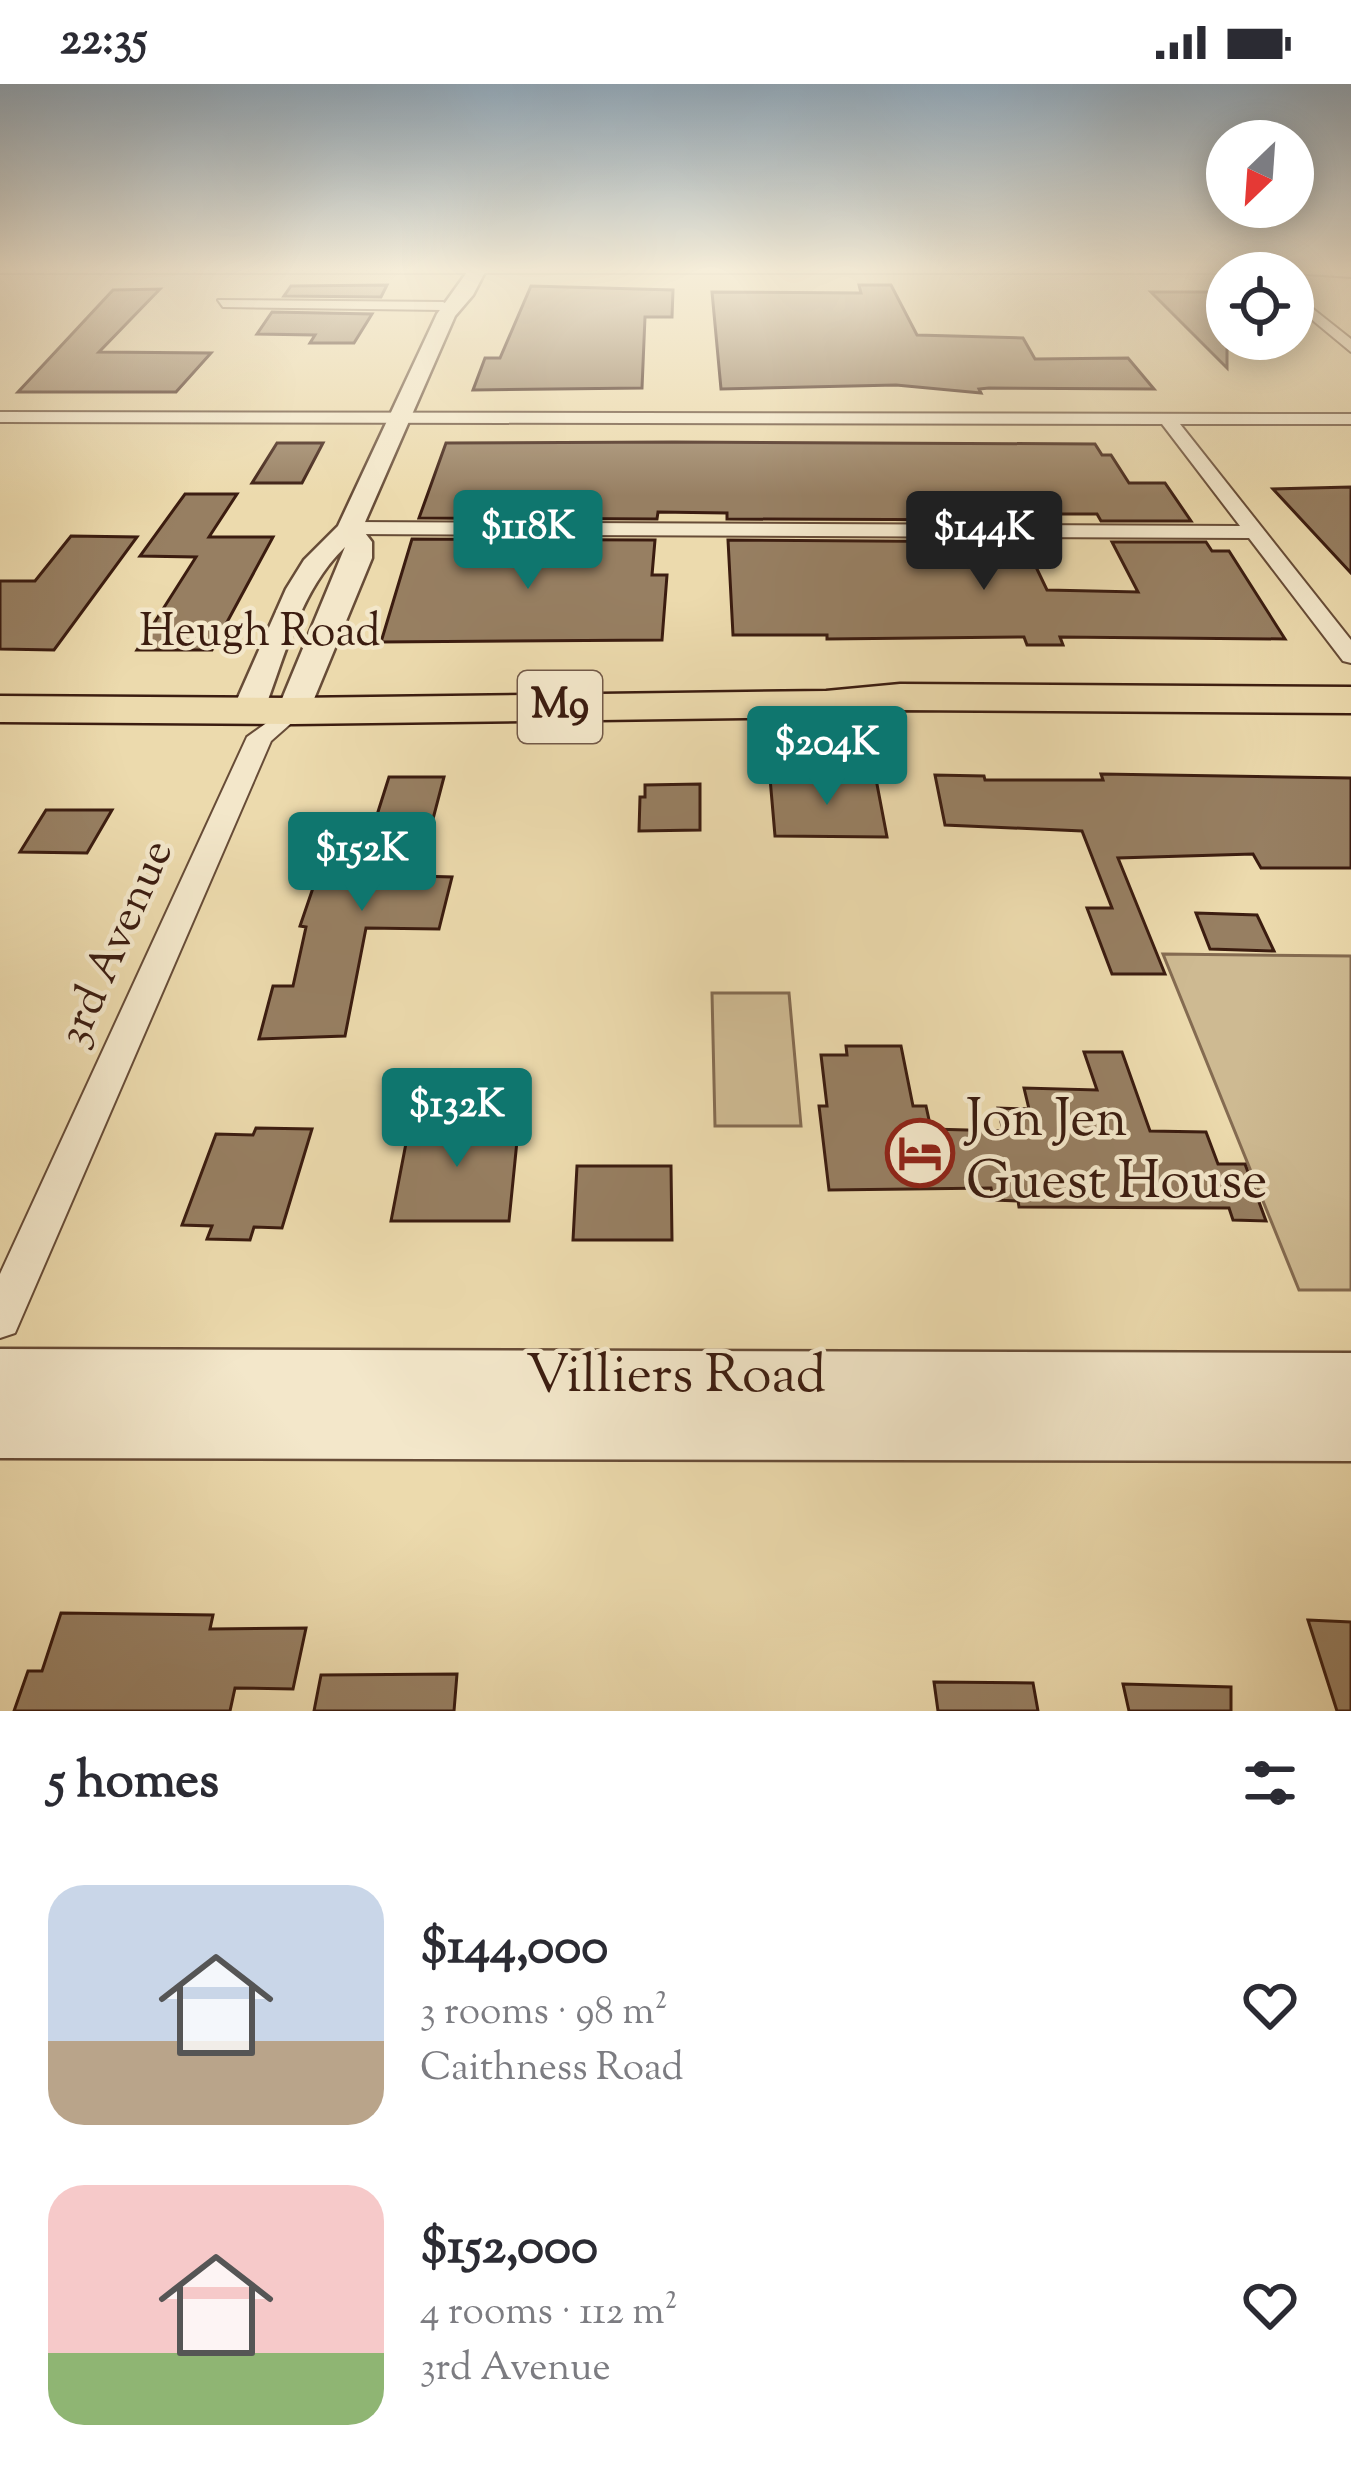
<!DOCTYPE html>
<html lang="en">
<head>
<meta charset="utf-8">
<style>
	body { margin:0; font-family:"Sorts Mill Goudy",serif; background:#f2f2f3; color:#2b2b33; height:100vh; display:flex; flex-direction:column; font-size:45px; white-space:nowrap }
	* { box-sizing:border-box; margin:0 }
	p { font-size:39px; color:#7c7c81 }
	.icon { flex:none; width:66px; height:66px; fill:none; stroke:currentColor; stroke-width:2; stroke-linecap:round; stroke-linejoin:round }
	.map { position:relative; height:1627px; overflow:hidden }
	.details { display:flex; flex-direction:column; background:#fff; flex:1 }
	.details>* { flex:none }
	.needle { width:78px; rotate:205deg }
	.tools { position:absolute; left:1206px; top:36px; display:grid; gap:24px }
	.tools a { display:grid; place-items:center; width:108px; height:108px; border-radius:50%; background:#fff; box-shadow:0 6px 30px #0003; font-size:60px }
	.price { position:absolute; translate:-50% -102px; padding:0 27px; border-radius:12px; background:#0f766e; color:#fff; font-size:39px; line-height:78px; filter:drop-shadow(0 3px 6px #0008) }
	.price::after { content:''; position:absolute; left:50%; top:72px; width:36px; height:27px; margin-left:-18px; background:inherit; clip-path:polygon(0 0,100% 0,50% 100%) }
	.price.on { background:#222; color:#fff }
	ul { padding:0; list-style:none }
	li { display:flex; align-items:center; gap:36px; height:300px; padding:0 48px }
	li span { display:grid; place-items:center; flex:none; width:336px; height:240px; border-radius:36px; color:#555 }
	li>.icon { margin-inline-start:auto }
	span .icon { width:144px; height:144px; fill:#fffc; stroke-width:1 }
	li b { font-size:51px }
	h2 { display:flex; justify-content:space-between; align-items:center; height:144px; padding:0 48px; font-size:51px }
	.status { display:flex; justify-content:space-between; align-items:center; height:84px; padding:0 60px; background:#fff; direction:ltr }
	.status svg { height:33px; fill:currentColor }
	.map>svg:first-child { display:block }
	.green { fill:#ceba92; stroke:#846b51; stroke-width:3 }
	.building { fill:#977f62; stroke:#3b1c10; stroke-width:3 }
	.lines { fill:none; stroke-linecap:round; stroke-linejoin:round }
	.minor-casing { stroke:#674c37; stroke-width:4 }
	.tertiary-casing { stroke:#674c37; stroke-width:5 }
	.primary-casing { stroke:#3b1c10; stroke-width:5 }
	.minor { fill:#f3e7ca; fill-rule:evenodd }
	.tertiary { fill:#f3e7ca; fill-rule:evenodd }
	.primary { fill:#ecdaad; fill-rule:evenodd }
	.labels { text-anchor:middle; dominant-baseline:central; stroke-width:9; stroke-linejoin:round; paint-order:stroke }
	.shield { fill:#f3e7ca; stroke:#725948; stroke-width:3 }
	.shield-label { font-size:42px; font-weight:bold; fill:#3b1c10 }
	.street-label { font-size:45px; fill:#3b1c10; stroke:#f3e7ca }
	.near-poi-label { font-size:54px; fill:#3b1c10; stroke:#f3e7ca; text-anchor:start }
	.near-street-label { font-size:54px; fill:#3b1c10; stroke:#f3e7ca }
</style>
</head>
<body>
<div class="status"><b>22:35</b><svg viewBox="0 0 49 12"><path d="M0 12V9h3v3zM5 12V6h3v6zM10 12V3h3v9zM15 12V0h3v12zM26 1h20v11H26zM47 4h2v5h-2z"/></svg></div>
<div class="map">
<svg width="1351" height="1627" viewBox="0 0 1351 1627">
	<rect width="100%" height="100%" fill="#ecdaad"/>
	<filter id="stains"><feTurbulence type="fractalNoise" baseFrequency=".00167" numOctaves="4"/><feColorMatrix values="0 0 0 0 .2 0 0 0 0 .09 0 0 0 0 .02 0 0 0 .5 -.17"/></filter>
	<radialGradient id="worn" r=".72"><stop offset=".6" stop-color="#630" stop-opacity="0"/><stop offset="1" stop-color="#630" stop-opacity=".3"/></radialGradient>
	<!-- green -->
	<g class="green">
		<path d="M 1163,870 L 1351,872 L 1351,1206 L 1299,1206 Z"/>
		<path d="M 712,909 L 789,909 L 801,1042 L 715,1042 Z"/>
	</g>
	<!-- building -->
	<g class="building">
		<path d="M 387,201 L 381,213 L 284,212 L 291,202 Z"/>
		<path d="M 859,201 L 891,201 L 917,251 L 1023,254 L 1035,275 L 1128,274 L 1154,305 L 989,304 L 979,305 L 981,309 L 896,301 L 721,305 L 712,208 L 861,209 Z"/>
		<path d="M 531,202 L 673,206 L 672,233 L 645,233 L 642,304 L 473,306 L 485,274 L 500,274 Z"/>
		<path d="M 160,205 L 99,268 L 211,269 L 176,308 L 18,308 L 113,206 Z"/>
		<path d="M 1151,208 L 1214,208 L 1227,219 L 1227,284 Z"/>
		<path d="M 272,228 L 372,230 L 354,259 L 310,259 L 315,251 L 257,250 Z"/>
		<path d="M 674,358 L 1095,360 L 1102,371 L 1111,371 L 1129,399 L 1165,399 L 1191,437 L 1101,437 L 1097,430 L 1011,430 L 1014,436 L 727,435 L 727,429 L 658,428 L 657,435 L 419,434 L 446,359 Z"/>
		<path d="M 277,359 L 323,359 L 302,399 L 252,399 Z"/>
		<path d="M 1351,403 L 1351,489 L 1273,405 Z"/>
		<path d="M 185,410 L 237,410 L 209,453 L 273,453 L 212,566 L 137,566 L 196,473 L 140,472 Z"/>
		<path d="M 71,452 L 137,453 L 54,566 L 0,565 L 0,497 L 35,497 Z"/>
		<path d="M 412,455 L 655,456 L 652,491 L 667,491 L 662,556 L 381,558 Z"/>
		<path d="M 728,456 L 1024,458 L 1047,506 L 1138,508 L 1112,458 L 1206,458 L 1212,467 L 1229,467 L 1285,555 L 1060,553 L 1063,561 L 1027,561 L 1024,553 L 827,555 L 827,551 L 733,551 Z"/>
		<path d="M 1101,690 L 1351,694 L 1351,784 L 1261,784 L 1253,770 L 1118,774 L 1165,890 L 1112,890 L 1087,824 L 1112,824 L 1082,747 L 945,741 L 935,691 L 984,692 L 985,696 L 1103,696 Z"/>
		<path d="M 389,693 L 444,693 L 418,792 L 452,793 L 439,845 L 366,844 L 345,952 L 259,955 L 273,902 L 293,902 L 306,843 L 300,842 L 314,801 L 321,801 L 325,791 L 358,791 Z"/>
		<path d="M 770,694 L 876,695 L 887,753 L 775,752 Z"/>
		<path d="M 700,700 L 700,746 L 639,747 L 640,713 L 645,713 L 645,701 Z"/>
		<path d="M 46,726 L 112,726 L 87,769 L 20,768 Z"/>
		<path d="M 1196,829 L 1257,831 L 1274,867 L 1210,865 Z"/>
		<path d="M 846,962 L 901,962 L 913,1022 L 926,1022 L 931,1045 L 1003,1047 L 998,1024 L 1029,1025 L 1024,1004 L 1097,1006 L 1084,968 L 1122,968 L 1150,1047 L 1206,1048 L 1218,1080 L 1245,1080 L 1266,1137 L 1233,1136 L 1229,1124 L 1019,1123 L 1018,1117 L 994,1116 L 991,1104 L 829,1106 L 819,1022 L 827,1022 L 821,971 L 847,971 Z"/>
		<path d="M 425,1029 L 500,1029 L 498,1047 L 518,1047 L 509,1137 L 391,1137 L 408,1049 L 422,1048 Z"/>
		<path d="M 256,1044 L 312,1045 L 282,1144 L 254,1143 L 250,1156 L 207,1155 L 212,1142 L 182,1141 L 216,1050 L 253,1051 Z"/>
		<path d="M 577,1082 L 671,1082 L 672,1156 L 573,1156 Z"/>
		<path d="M 61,1529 L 213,1531 L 210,1545 L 306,1544 L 293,1605 L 235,1604 L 230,1627 L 14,1627 L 28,1587 L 42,1587 Z"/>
		<path d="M 1308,1536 L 1351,1538 L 1351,1627 L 1337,1627 Z"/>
		<path d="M 457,1590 L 454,1627 L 314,1627 L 321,1591 Z"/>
		<path d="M 934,1598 L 1033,1599 L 1038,1627 L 938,1627 Z"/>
		<path d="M 1123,1600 L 1231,1603 L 1231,1627 L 1129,1627 Z"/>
	</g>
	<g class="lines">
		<!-- minor casing -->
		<g class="minor-casing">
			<g id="minor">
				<path d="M 0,184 L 1306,184 L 1351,185 L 1351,193 L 1293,189 L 0,189 Z"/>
				<path d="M 1293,209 L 1351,255 L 1351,268 L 1293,220 Z"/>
				<path d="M 218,216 L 443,218 L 450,222 L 443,226 L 223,223 Z"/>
				<path d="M 0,328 L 1351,330 L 1351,340 L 1180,340 L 1351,556 L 1351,579 L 1343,577 L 1249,454 L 350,450 L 340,444 L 350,438 L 1240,442 L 1162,340 L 0,338 Z"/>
				<path d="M 293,620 L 305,627 L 271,657 L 15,1249 L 0,1254 L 0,1190 L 247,653 Z"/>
			</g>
		</g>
		<!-- tertiary casing -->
		<g class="tertiary-casing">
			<g id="tertiary">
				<path d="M 470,184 L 487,184 L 473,211 L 455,232 L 362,445 L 372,458 L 372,474 L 309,627 L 293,637 L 277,627 L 345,463 C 301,505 285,571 264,627 L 259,634 L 237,634 L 232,627 L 286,505 L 304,476 L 338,442 L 437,230 Z"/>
				<path d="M 0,1265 L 1351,1269 L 1351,1377 L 0,1374 Z"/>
			</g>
		</g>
		<!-- primary casing -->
		<g class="primary-casing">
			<path id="primary" d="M 900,600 L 1351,603 L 1351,629 L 900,626 L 826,633 L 293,640 L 0,638 L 0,612 L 293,614 L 826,607 Z"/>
		</g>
		<!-- minor -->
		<use href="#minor" class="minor"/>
		<!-- tertiary -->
		<use href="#tertiary" class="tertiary"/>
		<!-- primary -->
		<use href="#primary" class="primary"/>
	</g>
	<!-- sky -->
	<linearGradient id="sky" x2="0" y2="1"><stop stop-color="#91a9bb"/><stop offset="0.45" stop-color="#f6eeda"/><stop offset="1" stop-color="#f6eeda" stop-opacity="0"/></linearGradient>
	<rect width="1351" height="412" fill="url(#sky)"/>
	<!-- icons -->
	<defs>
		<g id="hotel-ring" transform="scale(3.45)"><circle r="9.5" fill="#f3e7ca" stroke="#8f2418" stroke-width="1.5"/><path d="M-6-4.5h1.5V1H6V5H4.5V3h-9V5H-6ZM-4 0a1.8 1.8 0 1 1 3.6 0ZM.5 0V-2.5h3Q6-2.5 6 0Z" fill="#8f2418"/></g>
	</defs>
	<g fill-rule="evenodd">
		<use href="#hotel-ring" x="920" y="1069"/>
	</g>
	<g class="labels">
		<!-- shield labels -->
		<rect class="shield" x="518" y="587" width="84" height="72" rx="9"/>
		<g class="shield-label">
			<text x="560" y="623">M9</text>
		</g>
		<!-- street labels -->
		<g class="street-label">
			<text x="260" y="550">Heugh Road</text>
			<text transform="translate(118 860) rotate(-66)">3rd Avenue</text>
		</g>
		<!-- near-poi labels -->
		<g class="near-poi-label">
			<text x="966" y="1038">Jon Jen<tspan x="966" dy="62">Guest House</tspan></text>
		</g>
		<!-- near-street labels -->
		<g class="near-street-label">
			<text x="676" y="1294">Villiers Road</text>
		</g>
	</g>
	<rect width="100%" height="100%" filter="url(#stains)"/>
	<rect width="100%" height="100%" fill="url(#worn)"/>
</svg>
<div class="tools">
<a><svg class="needle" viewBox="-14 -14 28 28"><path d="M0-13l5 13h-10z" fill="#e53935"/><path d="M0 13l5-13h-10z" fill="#7c7c81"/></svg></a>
<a><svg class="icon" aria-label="locate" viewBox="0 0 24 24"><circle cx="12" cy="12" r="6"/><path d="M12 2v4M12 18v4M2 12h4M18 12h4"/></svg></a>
</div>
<b class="price" style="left:528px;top:508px">$118K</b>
<b class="price on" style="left:984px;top:509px">$144K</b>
<b class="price" style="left:827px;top:724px">$204K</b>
<b class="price" style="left:362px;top:830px">$152K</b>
<b class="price" style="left:457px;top:1086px">$132K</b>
</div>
<section class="details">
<h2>5 homes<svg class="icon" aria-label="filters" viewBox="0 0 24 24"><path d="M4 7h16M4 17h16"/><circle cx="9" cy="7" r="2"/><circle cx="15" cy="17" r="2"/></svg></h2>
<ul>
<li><span style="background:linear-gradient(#c9d6e8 65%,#b9a48a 0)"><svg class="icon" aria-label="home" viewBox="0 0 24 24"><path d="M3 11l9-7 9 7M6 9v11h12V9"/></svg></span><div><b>$144,000</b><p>3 rooms · 98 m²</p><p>Caithness Road</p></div><svg class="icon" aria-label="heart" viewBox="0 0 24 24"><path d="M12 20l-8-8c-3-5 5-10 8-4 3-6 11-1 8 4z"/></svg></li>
<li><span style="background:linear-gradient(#f6c9c9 70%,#8fb573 0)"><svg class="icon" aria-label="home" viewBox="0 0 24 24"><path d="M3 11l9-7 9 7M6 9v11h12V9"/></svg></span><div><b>$152,000</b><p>4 rooms · 112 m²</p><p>3rd Avenue</p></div><svg class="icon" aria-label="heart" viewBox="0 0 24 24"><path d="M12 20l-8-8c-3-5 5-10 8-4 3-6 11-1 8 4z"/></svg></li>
</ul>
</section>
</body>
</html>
